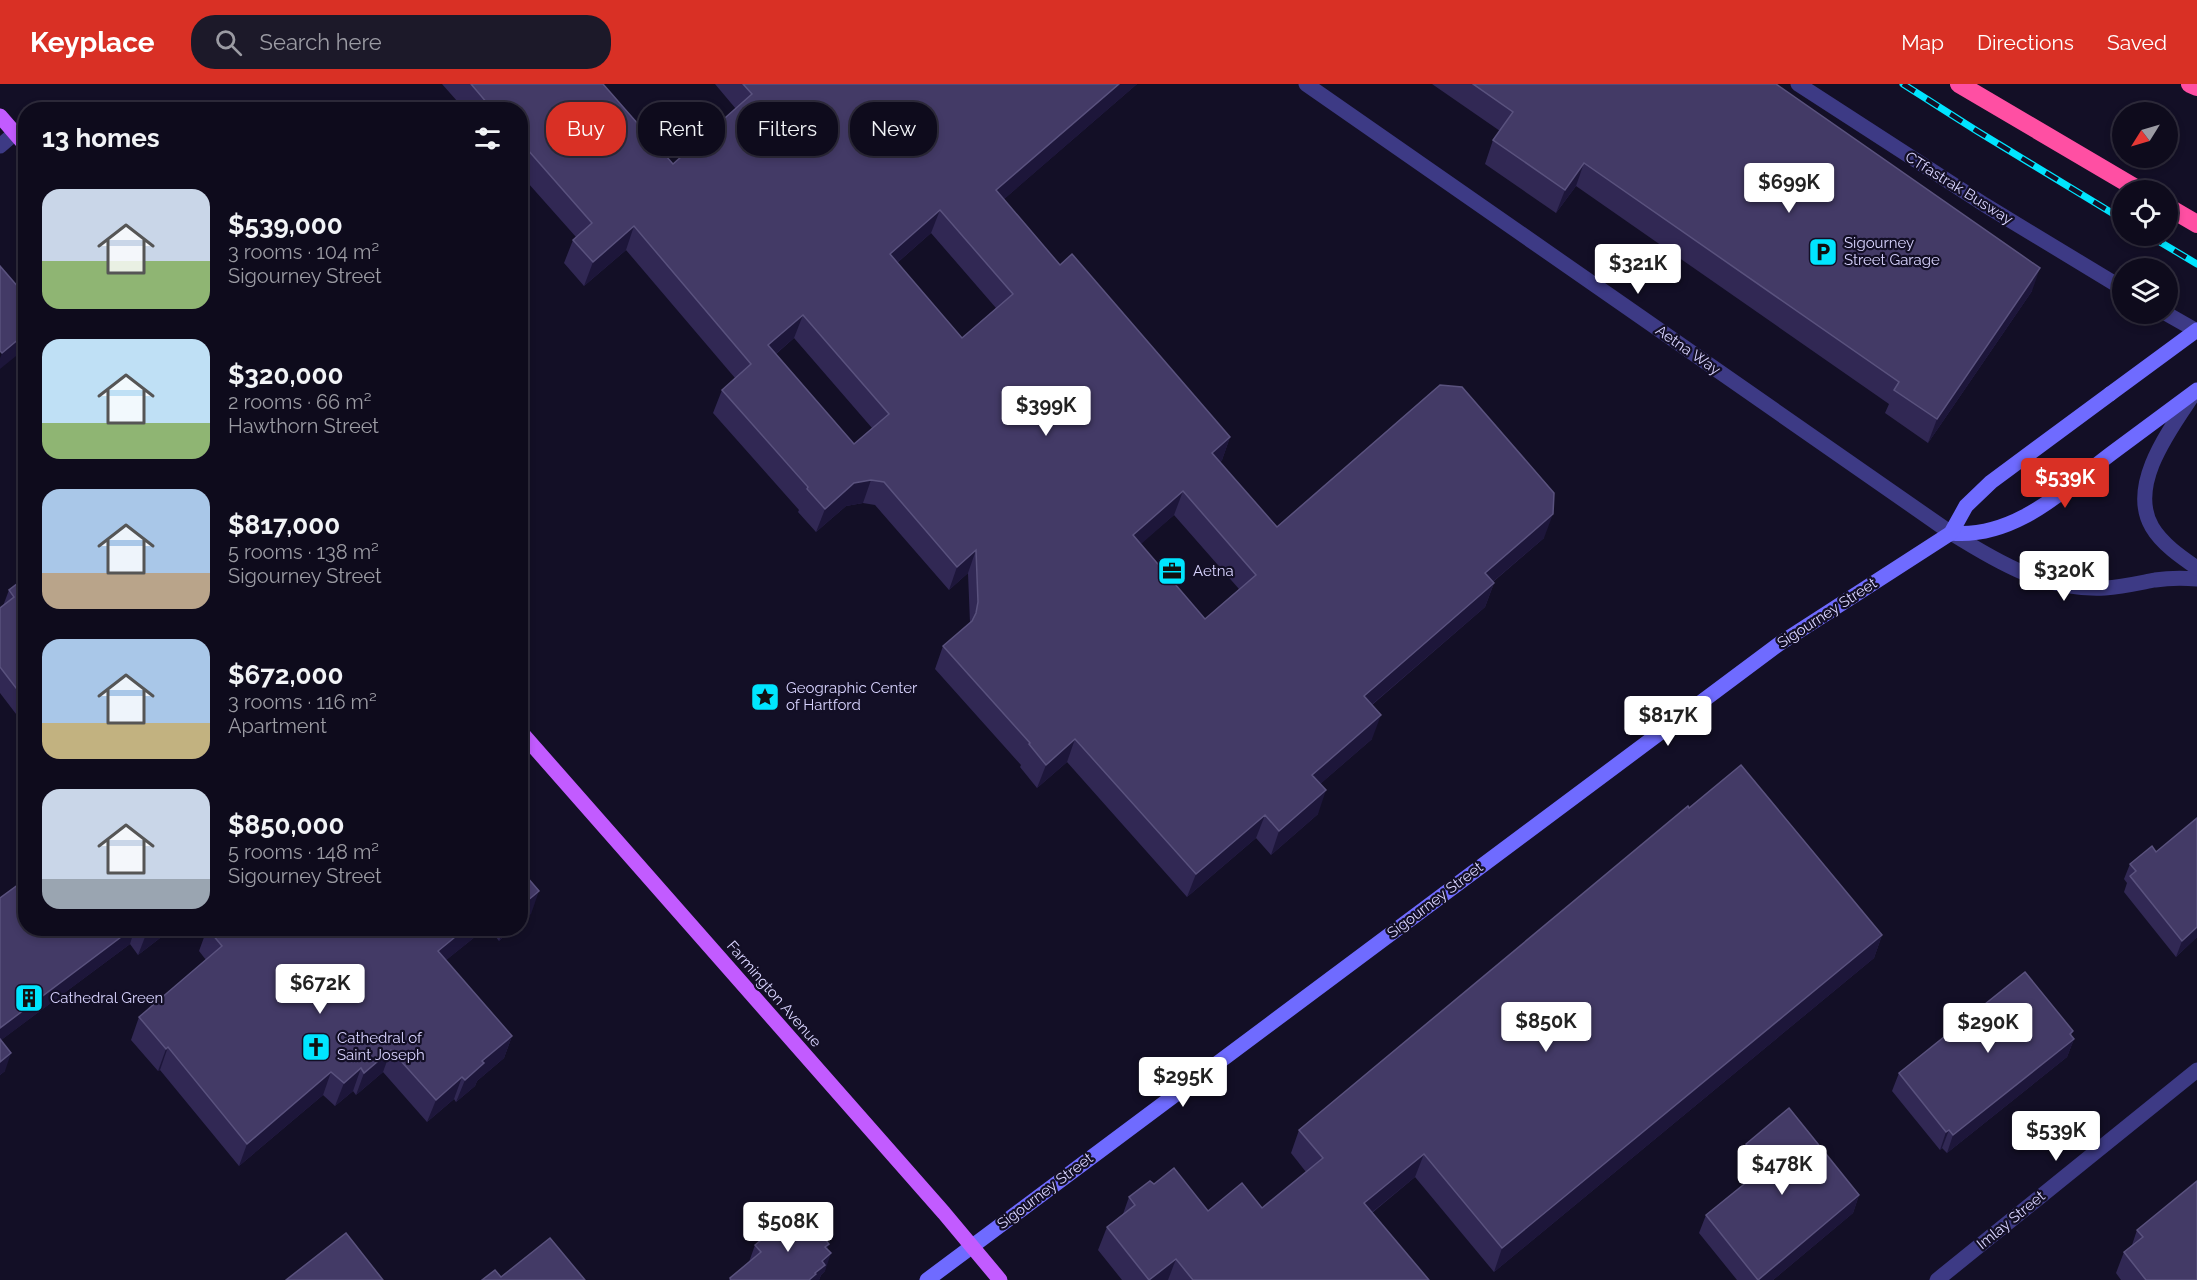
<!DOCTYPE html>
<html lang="en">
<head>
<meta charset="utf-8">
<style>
	body { margin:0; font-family:Raleway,sans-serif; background:#1c1929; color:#f1f3f6; height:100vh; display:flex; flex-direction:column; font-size:22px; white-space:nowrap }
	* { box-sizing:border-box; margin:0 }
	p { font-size:20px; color:#9b9ba3 }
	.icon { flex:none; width:33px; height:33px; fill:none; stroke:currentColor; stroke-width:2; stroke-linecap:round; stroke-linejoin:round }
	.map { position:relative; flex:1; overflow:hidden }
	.drawer { position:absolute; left:18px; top:18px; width:510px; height:834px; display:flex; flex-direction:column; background:#0e0b1c; border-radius:24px; box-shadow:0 3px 9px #0003,0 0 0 2px #2e2b3b }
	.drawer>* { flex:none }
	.banner { position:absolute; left:546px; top:18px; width:570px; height:54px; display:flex; gap:12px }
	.needle { width:39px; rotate:233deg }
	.buttons { position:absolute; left:2112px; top:18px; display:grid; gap:12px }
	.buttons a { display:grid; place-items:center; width:66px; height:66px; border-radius:50%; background:#0e0b1c; box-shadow:0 3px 9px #0003,0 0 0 2px #2e2b3b; font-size:30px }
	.price { position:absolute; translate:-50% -51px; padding:0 14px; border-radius:6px; background:#fff; color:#222; font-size:20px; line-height:39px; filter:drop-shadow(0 2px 3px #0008) }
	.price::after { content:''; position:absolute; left:50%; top:36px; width:18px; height:14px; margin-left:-9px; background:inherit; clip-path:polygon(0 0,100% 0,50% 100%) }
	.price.current { background:#d93025; color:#fff }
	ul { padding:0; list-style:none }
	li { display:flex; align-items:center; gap:18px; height:150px; padding:0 24px }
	li span { display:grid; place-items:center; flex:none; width:168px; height:120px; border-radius:18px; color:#555 }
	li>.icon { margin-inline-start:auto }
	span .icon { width:72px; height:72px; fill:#fffc; stroke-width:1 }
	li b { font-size:26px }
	h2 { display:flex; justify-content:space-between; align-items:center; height:72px; padding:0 24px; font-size:26px }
	.tag { padding:0 21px; border-radius:24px; background:#0e0b1c; box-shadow:0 3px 9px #0003,0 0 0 2px #2e2b3b; font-size:21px; line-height:54px }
	.tag.current { background:#d93025; color:#fff }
	header { display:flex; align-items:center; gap:36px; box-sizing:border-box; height:84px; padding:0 30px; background:#d93025; color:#fff }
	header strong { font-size:28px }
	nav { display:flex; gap:33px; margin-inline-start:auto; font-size:21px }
	.search { width:420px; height:54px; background:#1c1929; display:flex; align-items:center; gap:15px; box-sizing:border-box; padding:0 21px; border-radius:24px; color:#9b9ba3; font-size:22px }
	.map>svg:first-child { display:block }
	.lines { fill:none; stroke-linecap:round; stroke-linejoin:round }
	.service { stroke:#3d3a85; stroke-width:15 }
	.minor { stroke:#3d3a85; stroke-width:15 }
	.secondary { stroke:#6f6bff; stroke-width:15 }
	.primary { stroke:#c25bff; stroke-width:15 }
	.motorway { stroke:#ff4fa3; stroke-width:18 }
	.rail-casing { stroke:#00e5ff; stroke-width:7 }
	.rail { stroke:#130f26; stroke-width:4.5; stroke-dasharray:14; stroke-linecap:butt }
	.secondary-bridge { stroke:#6f6bff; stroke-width:15 }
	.wall { fill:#312854; fill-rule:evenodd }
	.shaded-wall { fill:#1d163a }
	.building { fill:#433a66; stroke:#5a527e; stroke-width:1.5; fill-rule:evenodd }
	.labels { text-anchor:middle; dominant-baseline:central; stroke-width:4.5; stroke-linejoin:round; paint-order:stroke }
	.street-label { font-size:15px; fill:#d9d4ff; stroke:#130f26 }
	.poi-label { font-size:15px; fill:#d9d4ff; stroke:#130f26; text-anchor:start }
</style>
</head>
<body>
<header>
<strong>Keyplace</strong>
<div class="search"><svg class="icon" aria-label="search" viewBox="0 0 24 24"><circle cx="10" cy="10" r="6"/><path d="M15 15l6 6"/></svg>Search here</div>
<nav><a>Map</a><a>Directions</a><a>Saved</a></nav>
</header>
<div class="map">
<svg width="2197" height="1196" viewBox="0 0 2197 1196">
	<rect width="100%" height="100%" fill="#130f26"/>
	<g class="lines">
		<!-- service -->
		<g class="service">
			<path d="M 1798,0 L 1985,121 L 2122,204"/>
			<path d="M 0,62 L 15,49"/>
			<path d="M 2167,230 L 2197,247"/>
		</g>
		<!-- minor -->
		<g class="minor">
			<path d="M 1306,0 L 1951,449 C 1999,479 2046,507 2105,504 C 2122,503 2139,499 2155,496 C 2169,494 2183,494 2197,495"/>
			<path d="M 2195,308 C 2172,343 2127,400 2152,443 C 2162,460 2181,473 2197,484"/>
			<path d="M 1937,1196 L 2197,986"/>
		</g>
		<!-- secondary -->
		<g class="secondary">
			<path d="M 1951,449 C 2016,455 2064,405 2112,369 C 2140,348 2169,327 2197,306"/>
			<path d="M 927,1196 L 1779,560 L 1951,449 L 1966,422 L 1991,398 L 2110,310"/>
		</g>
		<!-- primary -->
		<g class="primary">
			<path d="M 0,32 L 26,62"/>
			<path d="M 520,647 L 944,1129 L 1000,1196"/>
		</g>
		<!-- motorway -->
		<g class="motorway">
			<path d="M 1959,0 L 2139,106"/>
			<path d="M 2190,0 L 2197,3"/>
			<path d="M 2168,123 L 2197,140"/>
		</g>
		<!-- rail casing -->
		<g class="rail-casing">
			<g id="rail">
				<path d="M 1903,0 L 1977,47 L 2122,135"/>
				<path d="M 2150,152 L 2197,180"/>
			</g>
		</g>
		<!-- rail -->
		<use href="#rail" class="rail"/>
		<!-- secondary-bridge -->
		<path class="secondary-bridge" d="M 2110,310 L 2197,246"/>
	</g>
	<!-- wall -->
	<g class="wall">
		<path d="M 442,0 L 603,0 L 673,80 L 736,25 L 715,0 L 1137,0 L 1004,115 L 1060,181 L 1230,353 L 1222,376 L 1220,378 L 1277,443 L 1544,454 L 1493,498 L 1494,499 L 1485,523 L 1372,621 L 1372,655 L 1320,700 L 1318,730 L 1271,771 L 1256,754 L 1187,813 L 1067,678 L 1037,704 L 1020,683 L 1021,681 L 935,585 L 943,562 L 970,539 L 968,489 L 949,506 L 875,421 L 863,419 L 846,422 L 816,448 L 798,428 L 799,426 L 713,329 L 722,306 L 735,294 L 626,166 L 584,202 L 564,179 L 573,156 L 576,153 L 520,90 L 520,26 L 465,26 ZM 931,149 L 996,224 L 962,254 L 897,179 ZM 794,254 L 872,344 L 854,360 L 776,270 ZM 1174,431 L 1239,505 L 1205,535 L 1140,460 Z"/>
		<path d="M 1432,0 L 1776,0 L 2032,207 L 1928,359 L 1885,329 L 1889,320 L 1576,102 L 1556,129 L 1485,80 L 1493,56 L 1500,47 Z"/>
		<path d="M 26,493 L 26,643 L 0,609 L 0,524 L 3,522 L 9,506 Z"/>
		<path d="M 1689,724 L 1882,851 L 1874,874 L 1494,1188 L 1415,1093 L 1372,1129 L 1429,1196 L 1122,1196 L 1098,1166 L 1107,1143 L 1123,1130 L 1129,1113 L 1154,1100 L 1208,1127 L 1262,1124 L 1306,1088 L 1291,1069 L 1299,1046 Z"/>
		<path d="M 2197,734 L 2197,853 L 2176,873 L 2124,808 L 2127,799 L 2124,795 L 2130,780 L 2156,768 Z"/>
		<path d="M 0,814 L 26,844 L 173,844 L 138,871 L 130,860 L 1,956 L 5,987 L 0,991 Z"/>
		<path d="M 486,844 L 446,876 L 512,952 L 504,974 L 477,997 L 475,1002 L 456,1018 L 454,1015 L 427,1038 L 383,988 L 356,1011 L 353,1007 L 335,1022 L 323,1011 L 239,1082 L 160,986 L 158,987 L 131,956 L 139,933 L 206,876 L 199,867 L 207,845 Z"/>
		<path d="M 489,844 L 513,844 L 499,857 Z"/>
		<path d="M 2073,947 L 2071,952 L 2074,955 L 2067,973 L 1947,1069 L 1942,1064 L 1940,1066 L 1892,1007 L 1899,989 Z"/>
		<path d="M 1746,1060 L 1859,1111 L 1853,1129 L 1773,1196 L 1737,1196 L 1699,1149 L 1706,1131 L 1752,1094 L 1739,1078 Z"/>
		<path d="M 2137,1146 L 2197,1196 L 2121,1196 L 2116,1189 L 2124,1168 L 2132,1161 Z"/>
		<path d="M 829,1160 L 827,1165 L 825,1187 L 821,1191 L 819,1196 L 729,1196 L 730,1194 L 749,1178 L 755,1161 Z"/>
	</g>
	<!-- shaded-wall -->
	<g class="shaded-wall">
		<path d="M 1119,0 L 1137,0 L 988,129 L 996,106 Z"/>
		<path d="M 1584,79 L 1576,102 L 1556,129 L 1565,106 Z"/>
		<path d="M 940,126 L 931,149 L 881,193 L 890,170 Z"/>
		<path d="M 634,142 L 626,166 L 584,202 L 593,178 Z"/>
		<path d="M 2040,184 L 2032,207 L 1928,359 L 1937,335 Z"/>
		<path d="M 803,231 L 794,254 L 759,284 L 768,261 Z"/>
		<path d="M 26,249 L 26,264 L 0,285 L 0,274 L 2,269 Z"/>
		<path d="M 1230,353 L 1222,376 L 1204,392 L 1212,369 Z"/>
		<path d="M 871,396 L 863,419 L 846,422 L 816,448 L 825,425 L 854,399 Z"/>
		<path d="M 1183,407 L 1174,431 L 1124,475 L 1133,451 Z"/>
		<path d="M 1553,430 L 1544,454 L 1476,512 L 1485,489 Z"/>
		<path d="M 976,466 L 968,489 L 949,506 L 957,483 Z"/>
		<path d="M 1494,499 L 1485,523 L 1355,635 L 1364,612 Z"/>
		<path d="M 1381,631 L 1372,655 L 1304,714 L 1312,691 Z"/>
		<path d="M 1075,655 L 1067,678 L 1037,704 L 1046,681 Z"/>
		<path d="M 1326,706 L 1318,730 L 1271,771 L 1279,747 Z"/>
		<path d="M 1265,731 L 1256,754 L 1187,813 L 1196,790 Z"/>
		<path d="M 539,807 L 531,830 L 520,838 L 520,823 Z"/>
		<path d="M 2197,843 L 2197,853 L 2176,873 L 2182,857 Z"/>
		<path d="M 133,844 L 135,844 L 130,860 L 0,957 L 0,944 Z"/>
		<path d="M 156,844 L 173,844 L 138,871 L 145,853 Z"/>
		<path d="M 466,844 L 486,844 L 430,889 L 438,867 Z"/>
		<path d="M 504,844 L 513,844 L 499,857 Z"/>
		<path d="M 1882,851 L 1874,874 L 1494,1188 L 1502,1164 Z"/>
		<path d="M 2073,947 L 2068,959 L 2074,955 L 2067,973 L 1947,1069 L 1953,1051 Z"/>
		<path d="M 512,952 L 504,974 L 477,997 L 475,1002 L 456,1018 L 465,996 L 482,977 Z"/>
		<path d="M 168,963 L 160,986 L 158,987 L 166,965 Z"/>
		<path d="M 391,966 L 383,988 L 356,1011 L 364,989 Z"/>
		<path d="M 11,969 L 5,987 L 0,991 L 0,978 Z"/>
		<path d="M 361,984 L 353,1007 L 335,1022 L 344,999 Z"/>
		<path d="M 331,988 L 323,1011 L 239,1082 L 247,1060 Z"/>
		<path d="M 462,993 L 454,1015 L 427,1038 L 436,1016 Z"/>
		<path d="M 1949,1046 L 1942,1064 L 1940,1066 L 1946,1048 Z"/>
		<path d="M 1424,1070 L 1415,1093 L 1355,1142 L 1364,1119 Z"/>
		<path d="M 1859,1111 L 1853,1129 L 1773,1196 L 1758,1196 Z"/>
		<path d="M 829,1160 L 823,1176 L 831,1169 L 825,1187 L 821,1191 L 819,1196 L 809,1196 L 825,1163 Z"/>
		<path d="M 1176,1175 L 1168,1196 L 1149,1196 Z"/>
	</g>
	<!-- building -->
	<g class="building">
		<path d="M 471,0 L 603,0 L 673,80 L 752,10 L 743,0 L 1119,0 L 996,106 L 1060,181 L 1072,170 L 1230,353 L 1212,369 L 1277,443 L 1440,301 L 1462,303 L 1554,409 L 1553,430 L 1485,489 L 1494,499 L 1364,612 L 1381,631 L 1312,691 L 1326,706 L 1279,747 L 1265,731 L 1196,790 L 1075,655 L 1046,681 L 1029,660 L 1030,659 L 943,562 L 972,537 L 976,529 L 978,518 L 976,466 L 957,483 L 884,398 L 871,396 L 854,399 L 825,425 L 807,405 L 808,403 L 722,306 L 751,280 L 634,142 L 593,178 L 573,156 L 592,139 L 520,57 L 520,26 L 493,26 ZM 940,126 L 1013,210 L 962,254 L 890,170 ZM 803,231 L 889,330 L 854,360 L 768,261 ZM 1183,407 L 1256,491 L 1205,535 L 1133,451 Z"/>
		<path d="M 1473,0 L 1776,0 L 2040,184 L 1937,335 L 1894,306 L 1899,298 L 1584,79 L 1565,106 L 1493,56 L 1513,28 Z"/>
		<path d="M 0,182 L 26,212 L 26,249 L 2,269 L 0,267 Z"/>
		<path d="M 26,493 L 26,617 L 0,583 L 0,524 L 14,513 L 9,506 Z"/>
		<path d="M 1741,681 L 1882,851 L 1502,1164 L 1424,1070 L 1364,1119 L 1429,1196 L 1193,1196 L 1176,1175 L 1149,1196 L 1107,1143 L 1135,1121 L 1129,1113 L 1150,1097 L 1154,1100 L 1174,1084 L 1208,1127 L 1242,1099 L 1262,1124 L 1323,1074 L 1299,1046 L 1688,722 L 1689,724 Z"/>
		<path d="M 2197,734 L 2197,843 L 2182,857 L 2130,792 L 2136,787 L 2130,780 L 2152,762 L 2156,768 Z"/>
		<path d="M 520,785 L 539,807 L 520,823 Z"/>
		<path d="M 26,795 L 26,844 L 133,844 L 0,944 L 0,814 Z"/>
		<path d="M 138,844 L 156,844 L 145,853 Z"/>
		<path d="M 207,844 L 466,844 L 438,867 L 512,952 L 482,977 L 484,979 L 465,996 L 462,993 L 436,1016 L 391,966 L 364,989 L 361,984 L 344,999 L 331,988 L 247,1060 L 168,963 L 166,965 L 139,933 L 222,862 Z"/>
		<path d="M 2025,888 L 2073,947 L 2070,950 L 2074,955 L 1953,1051 L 1949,1046 L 1946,1048 L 1899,989 Z"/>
		<path d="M 0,955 L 11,969 L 0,978 Z"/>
		<path d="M 1789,1024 L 1859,1111 L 1758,1196 L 1706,1131 L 1764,1084 L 1746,1060 Z"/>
		<path d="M 2197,1097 L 2197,1196 L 2146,1196 L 2124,1168 L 2143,1153 L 2137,1146 Z"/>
		<path d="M 799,1124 L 829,1160 L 825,1163 L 831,1169 L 822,1177 L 825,1181 L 815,1189 L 816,1190 L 809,1196 L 731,1196 L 730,1194 L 761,1168 L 755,1161 Z"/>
		<path d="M 346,1149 L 383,1196 L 286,1196 Z"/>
		<path d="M 550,1154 L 585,1196 L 482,1196 L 495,1186 L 501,1193 Z"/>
	</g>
	<!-- icons -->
	<defs>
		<g id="parking-square" transform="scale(1.5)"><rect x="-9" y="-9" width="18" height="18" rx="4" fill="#00e5ff" stroke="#130f26"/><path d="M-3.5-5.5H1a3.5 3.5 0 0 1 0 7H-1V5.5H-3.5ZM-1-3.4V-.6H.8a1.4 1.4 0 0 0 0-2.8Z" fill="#111"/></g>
		<g id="office-square" transform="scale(1.5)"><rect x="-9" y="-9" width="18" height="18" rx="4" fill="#00e5ff" stroke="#130f26"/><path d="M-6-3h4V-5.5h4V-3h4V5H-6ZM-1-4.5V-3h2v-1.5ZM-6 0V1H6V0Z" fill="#111"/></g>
		<g id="sight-square" transform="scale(1.5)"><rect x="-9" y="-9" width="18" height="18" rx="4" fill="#00e5ff" stroke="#130f26"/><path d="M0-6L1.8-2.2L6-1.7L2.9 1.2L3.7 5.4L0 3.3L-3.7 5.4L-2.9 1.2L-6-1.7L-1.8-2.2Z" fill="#111"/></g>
		<g id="building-square" transform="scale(1.5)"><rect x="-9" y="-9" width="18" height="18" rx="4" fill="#00e5ff" stroke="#130f26"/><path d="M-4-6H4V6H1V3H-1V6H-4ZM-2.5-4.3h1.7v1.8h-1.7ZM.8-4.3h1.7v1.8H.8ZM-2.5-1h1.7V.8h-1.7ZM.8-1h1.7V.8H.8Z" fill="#111"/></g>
		<g id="church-square" transform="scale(1.5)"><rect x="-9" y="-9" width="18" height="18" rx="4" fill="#00e5ff" stroke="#130f26"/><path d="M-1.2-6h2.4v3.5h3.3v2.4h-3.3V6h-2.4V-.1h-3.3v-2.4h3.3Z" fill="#111"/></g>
	</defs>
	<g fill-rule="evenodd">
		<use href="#parking-square" x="1823" y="168"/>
		<use href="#office-square" x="1172" y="487"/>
		<use href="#sight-square" x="765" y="613"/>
		<use href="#building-square" x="29" y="914"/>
		<use href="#church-square" x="316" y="963"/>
	</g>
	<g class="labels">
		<!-- street labels -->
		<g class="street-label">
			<text transform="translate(1959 104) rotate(32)">CTfastrak Busway</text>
			<text transform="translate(1688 266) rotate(35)">Aetna Way</text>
			<text transform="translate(1827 529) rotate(-33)">Sigourney Street</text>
			<text transform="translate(1435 816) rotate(-37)">Sigourney Street</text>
			<text transform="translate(774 910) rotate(49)">Farmington Avenue</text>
			<text transform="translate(1045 1107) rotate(-37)">Sigourney Street</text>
			<text transform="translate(2011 1136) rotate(-39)">Imlay Street</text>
		</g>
		<!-- poi labels -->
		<g class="poi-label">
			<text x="1844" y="159">Sigourney<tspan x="1844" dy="17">Street Garage</tspan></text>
			<text x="1193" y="487">Aetna</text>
			<text x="786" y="604">Geographic Center<tspan x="786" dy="17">of Hartford</tspan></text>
			<text x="50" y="914">Cathedral Green</text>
			<text x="337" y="954">Cathedral of<tspan x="337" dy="17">Saint Joseph</tspan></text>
		</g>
	</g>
</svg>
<div class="buttons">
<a><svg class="needle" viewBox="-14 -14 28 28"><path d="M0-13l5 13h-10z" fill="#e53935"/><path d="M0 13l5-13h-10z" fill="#9b9ba3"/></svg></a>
<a><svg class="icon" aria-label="locate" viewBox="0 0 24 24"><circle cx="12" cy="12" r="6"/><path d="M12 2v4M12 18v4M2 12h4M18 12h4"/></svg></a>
<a><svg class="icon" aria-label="layers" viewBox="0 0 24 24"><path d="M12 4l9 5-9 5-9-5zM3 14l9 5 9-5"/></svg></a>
</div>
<b class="price" style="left:1789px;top:130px">$699K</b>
<b class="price" style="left:1638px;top:211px">$321K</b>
<b class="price" style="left:1046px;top:353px">$399K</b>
<b class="price current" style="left:2065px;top:425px">$539K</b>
<b class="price" style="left:2064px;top:518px">$320K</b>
<b class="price" style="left:1668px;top:663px">$817K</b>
<b class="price" style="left:320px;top:931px">$672K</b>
<b class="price" style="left:1546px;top:969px">$850K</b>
<b class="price" style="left:1988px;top:970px">$290K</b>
<b class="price" style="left:1183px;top:1024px">$295K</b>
<b class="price" style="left:2056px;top:1078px">$539K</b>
<b class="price" style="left:1782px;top:1112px">$478K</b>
<b class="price" style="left:788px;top:1169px">$508K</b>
<div class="banner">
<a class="tag current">Buy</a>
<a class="tag">Rent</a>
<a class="tag">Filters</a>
<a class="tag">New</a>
</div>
<section class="drawer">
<h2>13 homes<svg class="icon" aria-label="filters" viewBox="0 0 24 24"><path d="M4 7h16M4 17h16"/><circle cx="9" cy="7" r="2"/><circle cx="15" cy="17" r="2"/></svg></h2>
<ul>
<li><span style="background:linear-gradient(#c9d6e8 60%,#8fb573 0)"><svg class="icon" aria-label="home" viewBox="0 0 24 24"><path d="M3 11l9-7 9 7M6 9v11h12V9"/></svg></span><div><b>$539,000</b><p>3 rooms · 104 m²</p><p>Sigourney Street</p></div></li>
<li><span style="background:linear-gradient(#bfe0f5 70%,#8fb573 0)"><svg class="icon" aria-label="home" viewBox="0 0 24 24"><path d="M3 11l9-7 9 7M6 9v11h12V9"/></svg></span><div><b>$320,000</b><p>2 rooms · 66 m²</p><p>Hawthorn Street</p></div></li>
<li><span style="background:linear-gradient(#a9c7e8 70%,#b9a48a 0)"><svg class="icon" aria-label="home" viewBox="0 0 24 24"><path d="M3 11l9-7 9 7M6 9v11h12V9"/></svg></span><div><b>$817,000</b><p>5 rooms · 138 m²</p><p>Sigourney Street</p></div></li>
<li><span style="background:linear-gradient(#a9c7e8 70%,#c2b280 0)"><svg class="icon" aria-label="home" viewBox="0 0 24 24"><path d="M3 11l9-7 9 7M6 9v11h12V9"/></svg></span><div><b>$672,000</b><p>3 rooms · 116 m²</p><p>Apartment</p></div></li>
<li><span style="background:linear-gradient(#c9d6e8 75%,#9aa5b1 0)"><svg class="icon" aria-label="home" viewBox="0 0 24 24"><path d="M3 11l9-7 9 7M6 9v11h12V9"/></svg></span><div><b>$850,000</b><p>5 rooms · 148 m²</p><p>Sigourney Street</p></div></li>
</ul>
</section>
</div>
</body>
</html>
